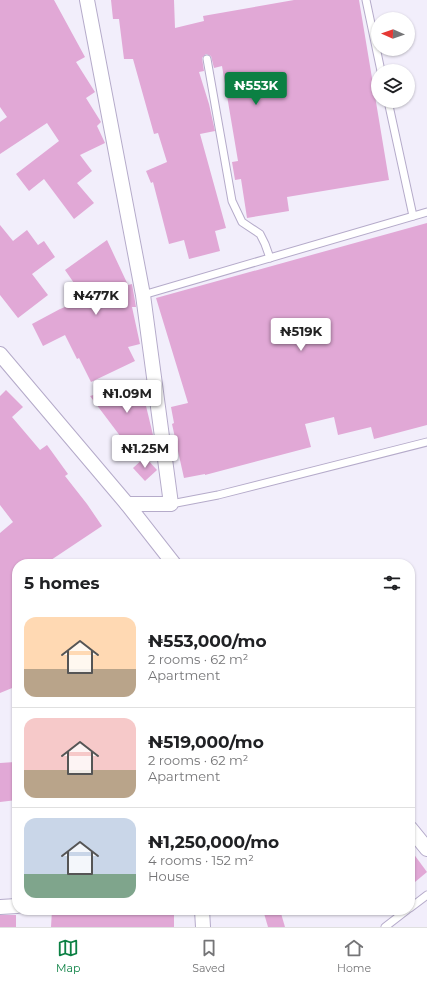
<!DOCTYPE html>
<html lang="en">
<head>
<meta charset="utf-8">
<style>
	body { margin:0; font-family:Montserrat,sans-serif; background:#f6f6f6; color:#202124; height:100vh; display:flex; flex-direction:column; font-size:15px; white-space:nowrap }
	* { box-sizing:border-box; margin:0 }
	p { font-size:13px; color:#757577 }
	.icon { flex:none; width:22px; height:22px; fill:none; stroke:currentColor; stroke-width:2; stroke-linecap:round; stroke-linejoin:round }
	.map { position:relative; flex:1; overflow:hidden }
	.panel { position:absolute; left:12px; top:559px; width:403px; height:356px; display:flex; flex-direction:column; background:#fff; border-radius:16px; box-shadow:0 1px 3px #0004 }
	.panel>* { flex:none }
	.needle { width:26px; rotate:272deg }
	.controls { position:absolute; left:371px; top:12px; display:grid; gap:8px }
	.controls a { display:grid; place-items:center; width:44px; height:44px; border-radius:50%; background:#fff; box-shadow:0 1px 3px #0004; font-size:20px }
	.price { position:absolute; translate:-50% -34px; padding:0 9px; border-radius:4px; background:#fff; color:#222; font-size:13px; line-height:26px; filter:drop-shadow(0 1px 2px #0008) }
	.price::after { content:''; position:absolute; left:50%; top:24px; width:12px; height:9px; margin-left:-6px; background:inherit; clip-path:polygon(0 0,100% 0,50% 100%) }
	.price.on { background:#0b8043; color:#fff }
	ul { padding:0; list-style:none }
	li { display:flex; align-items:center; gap:12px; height:100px; padding:0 12px }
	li+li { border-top:1px solid #e0e0e0 }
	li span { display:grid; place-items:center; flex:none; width:112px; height:80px; border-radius:12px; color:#555 }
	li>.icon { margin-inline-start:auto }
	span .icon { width:48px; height:48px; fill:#fffc; stroke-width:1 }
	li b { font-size:17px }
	h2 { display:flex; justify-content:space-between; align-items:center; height:48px; padding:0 12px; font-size:17px }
	.dock { display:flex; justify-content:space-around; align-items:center; height:56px; border-top:1px solid #e0e0e0; background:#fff; font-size:11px; color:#757577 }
	.dock a { display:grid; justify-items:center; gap:2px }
	.dock .on { color:#0b8043 }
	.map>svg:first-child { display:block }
	.building { fill:#e1a8d6 }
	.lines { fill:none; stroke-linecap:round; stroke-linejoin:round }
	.lane-casing { stroke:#b5abca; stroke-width:9 }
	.street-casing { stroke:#b5abca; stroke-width:16 }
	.lane { stroke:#fff; stroke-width:7 }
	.street { stroke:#fff; stroke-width:14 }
</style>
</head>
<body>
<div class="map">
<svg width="427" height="927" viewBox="0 0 427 927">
	<rect width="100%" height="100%" fill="#f2eefb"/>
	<!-- building -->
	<g class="building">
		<path d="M 0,0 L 54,0 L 85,57 L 76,62 L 95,92 L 86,98 L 101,122 L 97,126 L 105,143 L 80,155 L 92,171 L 77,183 L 94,203 L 74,219 L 44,179 L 29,191 L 16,174 L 59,141 L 47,123 L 0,154 L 0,122 L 7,117 L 0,107 Z"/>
		<path d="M 111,0 L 174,0 L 175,28 L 204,21 L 203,16 L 294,0 L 359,0 L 389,180 L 287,197 L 289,211 L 247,218 L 241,179 L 235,180 L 232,162 L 238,161 L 222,66 L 214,68 L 211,56 L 206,54 L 202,58 L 204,71 L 199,72 L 209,104 L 215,131 L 200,134 L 226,228 L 215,231 L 220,251 L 189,259 L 184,240 L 169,244 L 153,182 L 151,183 L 146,171 L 167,162 L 158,133 L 154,134 L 133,59 L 124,59 L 119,19 L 113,19 Z"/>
		<path d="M 427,223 L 427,425 L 374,439 L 371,427 L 338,435 L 334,417 L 305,424 L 311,447 L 205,475 L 205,474 L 184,478 L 172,424 L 174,423 L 171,407 L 188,403 L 156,298 Z"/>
		<path d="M 0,225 L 13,241 L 27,230 L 38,245 L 44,241 L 55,257 L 32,274 L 48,295 L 18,318 L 0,295 Z"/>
		<path d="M 107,240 L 128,285 L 132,284 L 136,307 L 132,307 L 140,344 L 128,347 L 135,361 L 91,382 L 79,358 L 77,359 L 65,335 L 43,346 L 32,324 L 60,309 L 85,299 L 65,270 Z"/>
		<path d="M 140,381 L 153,435 L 140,441 L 146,452 L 136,457 L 90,396 Z"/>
		<path d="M 6,390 L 23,407 L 12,417 L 40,450 L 47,445 L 68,474 L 65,476 L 87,504 L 102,526 L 45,564 L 17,564 L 17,686 L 0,693 L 0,533 L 13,522 L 0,505 L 0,396 Z"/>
		<path d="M 145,457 L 157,470 L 145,481 L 133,468 Z"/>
		<path d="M 15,762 L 17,800 L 0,802 L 0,763 Z"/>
		<path d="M 410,849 L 427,872 L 415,882 L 410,874 Z"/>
		<path d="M 52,910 L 155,910 L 155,912 L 174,912 L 174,927 L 51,927 Z"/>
		<path d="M 263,910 L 280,910 L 285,927 L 268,927 Z"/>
		<rect x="0" y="915" width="16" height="12"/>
	</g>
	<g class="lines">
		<!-- lane casing -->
		<g class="lane-casing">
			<g id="lane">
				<path d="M 366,0 L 381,71"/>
				<path d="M 207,59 L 232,201 L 242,222 L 260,234 L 265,244 L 270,258"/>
				<path d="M 388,101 L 413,216"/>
				<path d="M 143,295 L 427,212"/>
				<path d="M 171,504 L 218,495 L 427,442"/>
				<path d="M 410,908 L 427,895"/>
				<path d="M 385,927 L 407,910"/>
			</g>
		</g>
		<!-- street casing -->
		<g class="street-casing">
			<g id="street">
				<path d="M 87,0 L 143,295 L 171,504 L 127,504"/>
				<path d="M 0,354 L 127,504 L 174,564"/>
				<path d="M 410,828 L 427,849"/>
				<path d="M 0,907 L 17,906"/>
				<path d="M 202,910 L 203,927"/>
			</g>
		</g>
		<!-- lane -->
		<use href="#lane" class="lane"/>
		<!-- street -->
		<use href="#street" class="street"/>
	</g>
</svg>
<div class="controls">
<a><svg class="needle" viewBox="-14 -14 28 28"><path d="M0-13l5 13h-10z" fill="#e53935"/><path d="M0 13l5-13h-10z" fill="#757577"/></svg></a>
<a><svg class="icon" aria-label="layers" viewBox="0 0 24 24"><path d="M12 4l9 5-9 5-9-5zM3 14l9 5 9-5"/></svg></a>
</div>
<b class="price on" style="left:256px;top:106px">₦553K</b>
<b class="price" style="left:96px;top:316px">₦477K</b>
<b class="price" style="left:301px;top:352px">₦519K</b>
<b class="price" style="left:127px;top:414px">₦1.09M</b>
<b class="price" style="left:145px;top:469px">₦1.25M</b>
<section class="panel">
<h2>5 homes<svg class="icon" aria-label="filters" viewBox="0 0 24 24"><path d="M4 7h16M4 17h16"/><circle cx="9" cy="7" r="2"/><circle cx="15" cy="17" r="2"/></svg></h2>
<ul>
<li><span style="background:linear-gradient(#ffd9b3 65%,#b9a48a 0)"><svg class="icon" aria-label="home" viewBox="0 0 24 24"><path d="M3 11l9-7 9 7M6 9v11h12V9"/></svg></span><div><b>₦553,000/mo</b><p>2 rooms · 62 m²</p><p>Apartment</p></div></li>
<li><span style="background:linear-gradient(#f6c9c9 65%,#b9a48a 0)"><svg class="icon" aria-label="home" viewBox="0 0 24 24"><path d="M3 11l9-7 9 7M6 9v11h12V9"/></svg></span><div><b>₦519,000/mo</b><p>2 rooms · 62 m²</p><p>Apartment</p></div></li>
<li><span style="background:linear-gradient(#c9d6e8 70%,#7fa58c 0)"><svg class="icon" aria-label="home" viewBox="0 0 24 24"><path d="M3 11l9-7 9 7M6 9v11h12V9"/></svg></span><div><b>₦1,250,000/mo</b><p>4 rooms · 152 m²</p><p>House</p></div></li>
</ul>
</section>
</div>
<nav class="dock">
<a class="on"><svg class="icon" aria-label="map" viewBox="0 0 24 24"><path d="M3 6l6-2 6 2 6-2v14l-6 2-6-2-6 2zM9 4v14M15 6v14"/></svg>Map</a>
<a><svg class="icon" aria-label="saved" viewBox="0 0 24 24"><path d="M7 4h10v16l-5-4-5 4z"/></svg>Saved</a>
<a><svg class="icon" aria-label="home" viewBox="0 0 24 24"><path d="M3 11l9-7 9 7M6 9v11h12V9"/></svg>Home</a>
</nav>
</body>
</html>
